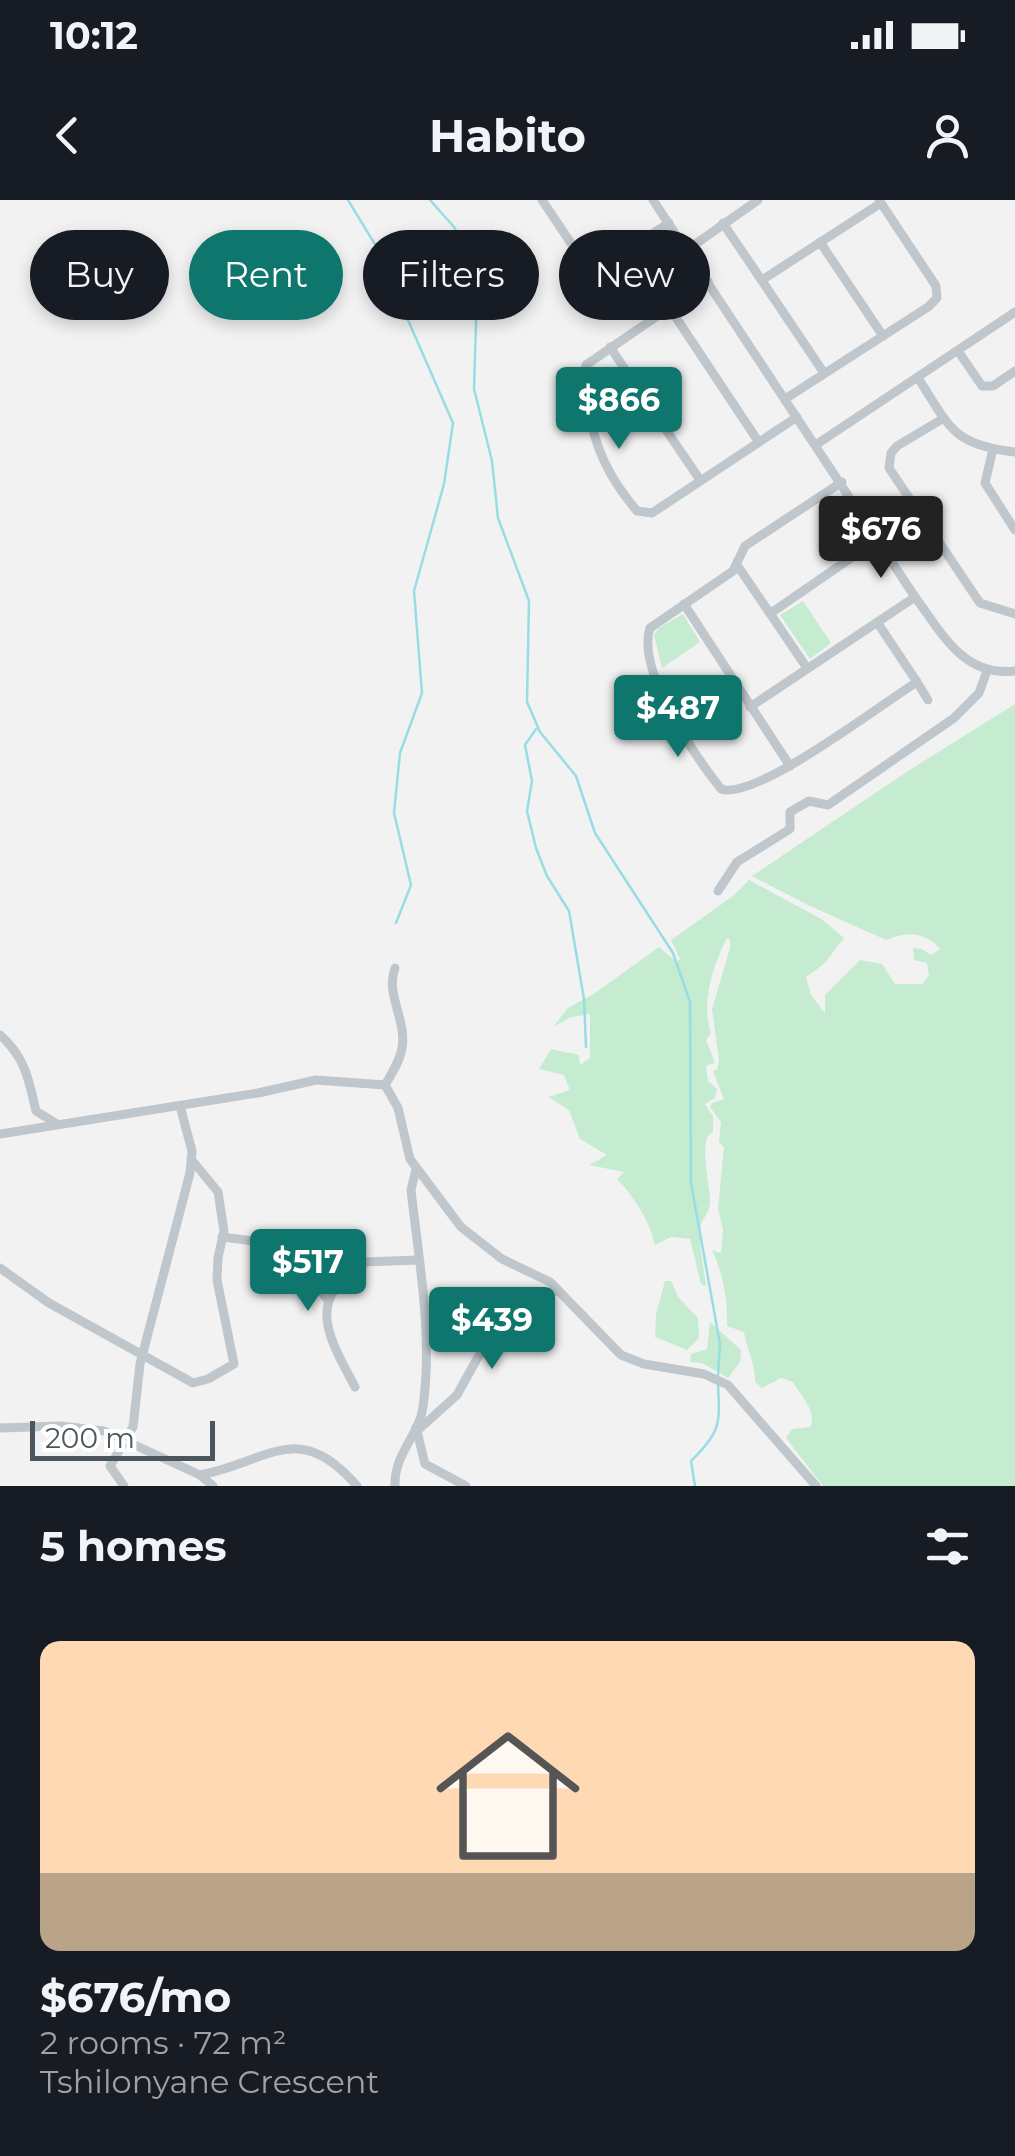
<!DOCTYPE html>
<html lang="en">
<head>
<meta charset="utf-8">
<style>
	body { margin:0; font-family:Montserrat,sans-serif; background:#20242c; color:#f1f3f6; height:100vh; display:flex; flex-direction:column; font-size:38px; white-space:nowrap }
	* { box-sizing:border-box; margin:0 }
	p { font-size:32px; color:#9ea1a6 }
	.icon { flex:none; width:55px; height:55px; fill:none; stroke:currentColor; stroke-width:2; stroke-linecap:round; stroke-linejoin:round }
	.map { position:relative; height:1286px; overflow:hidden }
	.drawer { display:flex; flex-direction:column; background:#171b24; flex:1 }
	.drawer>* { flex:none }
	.banner { position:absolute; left:30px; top:30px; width:955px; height:90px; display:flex; gap:20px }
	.scale { position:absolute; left:30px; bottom:25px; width:185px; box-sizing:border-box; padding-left:10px; border:5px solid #4b575d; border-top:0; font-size:28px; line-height:35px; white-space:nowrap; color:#4b575d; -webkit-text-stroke:8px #fff; paint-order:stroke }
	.price { position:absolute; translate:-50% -85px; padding:0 22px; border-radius:10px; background:#0f766e; color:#fff; font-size:32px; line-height:65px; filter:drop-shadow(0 2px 5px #0008) }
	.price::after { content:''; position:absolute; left:50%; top:60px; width:30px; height:22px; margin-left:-15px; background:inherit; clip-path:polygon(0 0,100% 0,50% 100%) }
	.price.active { background:#222; color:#fff }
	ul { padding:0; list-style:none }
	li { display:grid; align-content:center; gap:20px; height:530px; padding:0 40px }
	li span { display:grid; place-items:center; height:310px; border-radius:20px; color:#555 }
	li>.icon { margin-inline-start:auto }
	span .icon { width:180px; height:180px; fill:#fffc; stroke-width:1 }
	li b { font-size:42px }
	h2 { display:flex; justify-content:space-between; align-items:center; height:120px; padding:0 40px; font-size:42px }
	.chip { padding:0 35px; border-radius:45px; background:#171b24; box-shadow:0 5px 15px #0003; font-size:35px; line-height:90px }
	.chip.active { background:#0f766e; color:#fff }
	.status { display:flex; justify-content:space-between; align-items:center; height:70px; padding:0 50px; background:#171b24; direction:ltr }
	.status svg { height:28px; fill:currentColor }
	header { display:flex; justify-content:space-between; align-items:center; height:130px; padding:0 40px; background:#171b24; font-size:45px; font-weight:700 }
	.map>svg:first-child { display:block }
	.green { fill:#c5ecd0 }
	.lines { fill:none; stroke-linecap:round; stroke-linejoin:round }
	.stream { stroke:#97dde4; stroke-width:2.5 }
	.minor { stroke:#bfc7cc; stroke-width:9 }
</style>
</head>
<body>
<div class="status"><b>10:12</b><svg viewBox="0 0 49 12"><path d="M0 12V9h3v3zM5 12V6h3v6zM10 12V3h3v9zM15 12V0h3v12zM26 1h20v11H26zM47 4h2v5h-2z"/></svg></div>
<header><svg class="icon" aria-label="back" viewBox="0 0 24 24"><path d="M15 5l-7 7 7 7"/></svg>Habito<svg class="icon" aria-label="person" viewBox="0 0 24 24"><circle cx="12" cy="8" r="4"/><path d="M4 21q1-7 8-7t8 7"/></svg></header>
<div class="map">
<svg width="1015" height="1286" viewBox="0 0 1015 1286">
	<rect width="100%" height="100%" fill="#f3f2f2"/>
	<!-- green -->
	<g class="green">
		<path d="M 803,401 L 831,443 L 810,459 L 780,415 Z"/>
		<path d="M 683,414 L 700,442 L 662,468 L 654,435 L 659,428 Z"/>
		<path d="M 1015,504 L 1015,1286 L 823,1286 L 786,1238 L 792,1229 L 810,1227 C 818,1211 800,1196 793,1182 L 781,1178 L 762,1188 L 755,1182 C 755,1161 747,1151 744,1132 L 727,1126 C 728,1101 723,1073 712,1050 L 721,1053 L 723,1029 L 718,1009 L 724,947 L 719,942 L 721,922 L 710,907 L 712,903 L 724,899 L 713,871 L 717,870 L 719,860 L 712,809 L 730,748 L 730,740 L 727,738 C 712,768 701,801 711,834 L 706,840 L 715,863 L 706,866 L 708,881 L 717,889 L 715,898 L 705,904 L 713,917 L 713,932 L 707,937 C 702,958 709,979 710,1000 C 711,1012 701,1019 700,1029 C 699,1047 704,1068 706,1086 L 701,1084 L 690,1039 L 671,1037 L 655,1045 C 649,1020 635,998 617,979 L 624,972 L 589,965 L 607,955 L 580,939 L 569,910 L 548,897 L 570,890 L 564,875 L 539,869 L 551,849 L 579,855 L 580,865 L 590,858 L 590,814 L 571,817 L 553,827 L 568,808 L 595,793 L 659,747 L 677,762 L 680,759 L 671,740 L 733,696 L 749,680 L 823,720 L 844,738 L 824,764 L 806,777 L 811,795 L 825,813 L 825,795 L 860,760 L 882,764 L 895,784 L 922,784 L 929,775 L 927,763 L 914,760 L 913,748 L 922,749 L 931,755 L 940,749 C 927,732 905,731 886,740 L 808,705 L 752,676 L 908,571 Z"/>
		<path d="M 665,1081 L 671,1081 L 678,1097 L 698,1118 L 699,1138 L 687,1150 L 655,1137 L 656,1114 Z"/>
		<path d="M 710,1122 L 741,1150 L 740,1162 L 728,1178 L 702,1163 L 690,1162 L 691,1154 L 707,1149 Z"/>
	</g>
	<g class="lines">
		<!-- stream -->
		<g class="stream">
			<path d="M 348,0 L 390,69 L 401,104 L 453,223 L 444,284 L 414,391 L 422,493 L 400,553 L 394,613 L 411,685 L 396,723"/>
			<path d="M 430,0 L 454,27 L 471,57 L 477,92 L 474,189 L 492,261 L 498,318 L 529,401 L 527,502 L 540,532 L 576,576 L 595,633 L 673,753 L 690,802 L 691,983 L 720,1144 L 718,1176"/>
			<path d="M 536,529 L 525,545 L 532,581 L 527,611 L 536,648 L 547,676 L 569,711 L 584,799 L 586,847"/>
			<path d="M 695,1286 L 691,1261 C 721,1232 720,1224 718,1184"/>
		</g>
		<!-- minor -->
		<g class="minor">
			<path d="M 542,0 L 585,64 L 595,70 L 669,23"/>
			<path d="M 653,0 L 915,397 C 942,433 963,477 1015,471"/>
			<path d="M 723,23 L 824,173"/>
			<path d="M 820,42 L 883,136"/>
			<path d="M 687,50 L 758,0"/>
			<path d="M 762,80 L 881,3"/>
			<path d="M 708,81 L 586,165 C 583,178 586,192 588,205 C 594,247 609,278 637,311 L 652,313 L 797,217"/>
			<path d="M 669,107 L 758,241"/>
			<path d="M 610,147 L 700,280"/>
			<path d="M 958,151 L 982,186 L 993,186 L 1015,171"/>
			<path d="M 918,178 C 950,227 952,245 1015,252"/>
			<path d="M 785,199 L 928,107 L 937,98 L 936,86 L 879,0"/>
			<path d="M 944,218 L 897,246 L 891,253 L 889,268 L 980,403 L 1015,414"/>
			<path d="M 817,244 L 1015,112"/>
			<path d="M 993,249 L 985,283 L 1015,330"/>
			<path d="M 842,282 L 745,346 L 733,371 L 650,428 C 636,470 695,556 721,589 C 754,602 883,503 917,482 L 877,422"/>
			<path d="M 737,365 L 807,468"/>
			<path d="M 684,404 L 790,566"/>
			<path d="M 771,413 L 877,340"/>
			<path d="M 917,482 L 928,500"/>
			<path d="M 750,507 L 915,397"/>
			<path d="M 718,691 L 737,662 L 790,629 L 790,612 L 809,601 L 828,605 L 954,518 L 979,493 L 987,471"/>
			<path d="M 0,835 C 25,857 29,880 36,911 L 57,924"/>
			<path d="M 385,885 L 398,908 L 410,959 L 461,1027 L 502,1059 L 550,1082 L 621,1155 L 644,1164 L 704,1174 L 728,1185 L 816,1286"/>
			<path d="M 385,885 C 392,873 400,861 402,848 C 407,820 385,794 395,768"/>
			<path d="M 0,934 L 258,893 L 316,880 L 385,885"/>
			<path d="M 222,1037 L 270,1043 L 302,1057 L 334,1063 L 419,1060"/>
			<path d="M 294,1057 L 328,1100"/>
			<path d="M 0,1068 L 49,1103 L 193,1183 L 208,1179 L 234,1164 L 217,1080 L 218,1058 L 224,1031 L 218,992 L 191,959"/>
			<path d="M 355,1187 C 330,1139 303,1099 363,1065"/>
			<path d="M 416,1227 L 425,1264 L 466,1286"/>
			<path d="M 0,1228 L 61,1226 L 104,1231 L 200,1275 L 213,1286"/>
			<path d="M 417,1231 L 457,1195 L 478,1157 L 512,1121 L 534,1100 L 558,1090"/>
			<path d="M 200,1275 C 267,1263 298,1217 357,1286"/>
			<path d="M 124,1286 L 110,1266 L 133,1227 L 140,1164 L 190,973 L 192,951 L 180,906"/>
			<path d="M 395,1286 C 394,1253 419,1236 423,1207 C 433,1135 419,1062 411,990 L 416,969"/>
		</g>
	</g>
</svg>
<div class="scale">200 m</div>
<b class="price" style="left:619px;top:252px">$866</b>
<b class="price active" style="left:881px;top:381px">$676</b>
<b class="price" style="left:678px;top:560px">$487</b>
<b class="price" style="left:308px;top:1114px">$517</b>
<b class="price" style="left:492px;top:1172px">$439</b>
<div class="banner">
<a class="chip">Buy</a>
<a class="chip active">Rent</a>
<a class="chip">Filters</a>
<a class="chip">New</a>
</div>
</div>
<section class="drawer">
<h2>5 homes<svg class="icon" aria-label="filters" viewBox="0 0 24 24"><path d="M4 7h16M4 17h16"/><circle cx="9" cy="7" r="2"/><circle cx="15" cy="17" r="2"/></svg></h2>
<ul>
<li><span style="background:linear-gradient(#ffd9b3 75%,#b9a48a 0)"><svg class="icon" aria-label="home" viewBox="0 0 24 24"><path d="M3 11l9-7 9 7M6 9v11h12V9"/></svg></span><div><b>$676/mo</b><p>2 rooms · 72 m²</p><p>Tshilonyane Crescent</p></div></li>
</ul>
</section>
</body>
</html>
